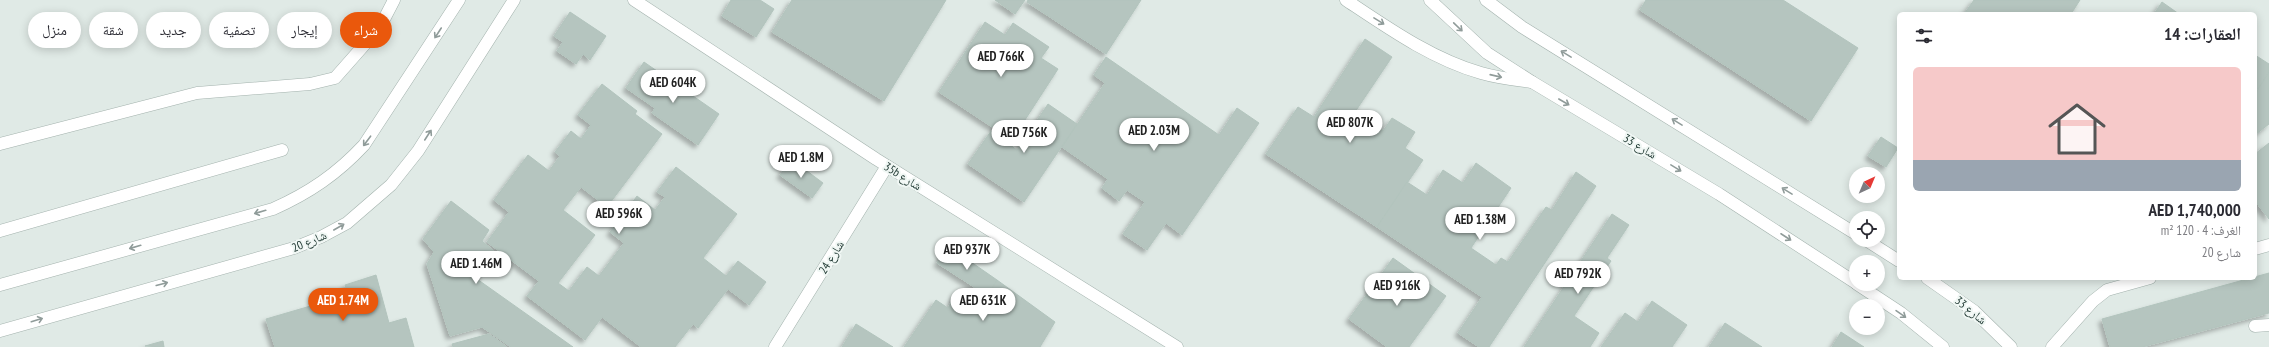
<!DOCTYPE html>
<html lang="ar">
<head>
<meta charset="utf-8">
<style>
	body { margin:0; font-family:"PT Sans Narrow","Noto Naskh Arabic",sans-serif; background:#f2f2f3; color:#2b2b33; direction:rtl; height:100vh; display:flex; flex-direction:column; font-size:15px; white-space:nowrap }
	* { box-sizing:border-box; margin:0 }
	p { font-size:13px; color:#7c7c81 }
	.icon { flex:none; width:22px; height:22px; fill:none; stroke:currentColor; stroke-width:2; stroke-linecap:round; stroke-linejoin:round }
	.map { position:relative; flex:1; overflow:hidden; direction:ltr }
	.details { position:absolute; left:1897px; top:12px; width:360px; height:268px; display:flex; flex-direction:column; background:#fff; border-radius:6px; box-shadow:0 2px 10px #0003; direction:rtl }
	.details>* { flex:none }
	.top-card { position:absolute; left:12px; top:12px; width:380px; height:36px; direction:rtl; display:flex; gap:8px }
	.needle { width:26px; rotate:44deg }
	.fabs { position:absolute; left:1849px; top:167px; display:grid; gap:8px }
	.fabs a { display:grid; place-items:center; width:36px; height:36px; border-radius:50%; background:#fff; box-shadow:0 2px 10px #0003; font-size:20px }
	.price { position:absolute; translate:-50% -34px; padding:0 9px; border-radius:14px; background:#fff; color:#222; font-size:13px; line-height:26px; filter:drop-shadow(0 1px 2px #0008) }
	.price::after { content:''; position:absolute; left:50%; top:24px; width:12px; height:9px; margin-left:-6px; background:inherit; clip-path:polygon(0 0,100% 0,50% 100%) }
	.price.selected { background:#ea580c; color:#fff }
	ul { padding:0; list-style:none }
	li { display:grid; align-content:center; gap:8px; height:212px; padding:0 16px }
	li span { display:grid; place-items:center; height:124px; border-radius:6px; color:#555 }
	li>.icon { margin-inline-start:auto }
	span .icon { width:72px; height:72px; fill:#fffc; stroke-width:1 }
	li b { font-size:17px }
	h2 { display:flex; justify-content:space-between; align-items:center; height:48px; padding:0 16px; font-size:17px }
	.chip { padding:0 14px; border-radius:18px; background:#fff; box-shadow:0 2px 10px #0003; font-size:14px; line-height:36px }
	.chip.selected { background:#ea580c; color:#fff }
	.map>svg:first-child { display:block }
	.building { fill:#b5c5bf; stroke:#b2c4bd; filter:url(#shadow) }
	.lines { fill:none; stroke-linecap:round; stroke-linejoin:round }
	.service-casing { stroke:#a3b2ad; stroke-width:13 }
	.minor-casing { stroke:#a3b2ad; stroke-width:13 }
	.tertiary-casing { stroke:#a3b2ad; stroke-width:13 }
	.service { stroke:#fff; stroke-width:12 }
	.minor { stroke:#fff; stroke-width:12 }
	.tertiary { stroke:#fff; stroke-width:12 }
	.oneway { stroke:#909c9a }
	.labels { text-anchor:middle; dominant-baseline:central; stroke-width:4; stroke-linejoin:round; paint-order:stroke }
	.street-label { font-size:12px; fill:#213a34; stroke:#f0f7f4 }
</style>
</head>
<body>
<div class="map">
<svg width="2269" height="347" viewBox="0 0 2269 347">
	<defs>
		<filter id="shadow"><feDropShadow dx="-3.5" dy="3.5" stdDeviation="2" flood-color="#0004"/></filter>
	</defs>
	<rect width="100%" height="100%" fill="#e0eae6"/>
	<!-- building -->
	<g class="building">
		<path d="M 731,0 L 760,0 L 774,9 L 756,37 L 722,16 Z"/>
		<path d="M 792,0 L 946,0 L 884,101 L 772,32 Z"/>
		<path d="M 995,0 L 1025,0 L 1015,14 Z"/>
		<path d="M 1028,0 L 1141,0 L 1106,54 L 1027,2 Z"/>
		<path d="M 1646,0 L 1783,0 L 1858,48 L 1811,121 L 1640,10 Z"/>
		<path d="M 1974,0 L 2080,0 L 2071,14 L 1964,14 Z"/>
		<path d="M 2162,2 L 2179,14 L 2154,14 Z"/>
		<path d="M 570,12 L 606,36 L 590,60 L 583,54 L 576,64 L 557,51 L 563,42 L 554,36 Z"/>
		<path d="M 985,22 L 1005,35 L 1013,23 L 1049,47 L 1041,58 L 1058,69 L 1012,140 L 939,92 Z"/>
		<path d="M 1365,39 L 1392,57 L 1355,112 L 1383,131 L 1392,118 L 1415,132 L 1405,148 L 1423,160 L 1377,227 L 1266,154 L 1298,107 L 1314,117 Z"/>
		<path d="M 2255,55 L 2269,64 L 2269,72 L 2258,89 L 2255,87 Z"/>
		<path d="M 1106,57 L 1219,135 L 1237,108 L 1259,123 L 1182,235 L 1166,223 L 1147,250 L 1123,234 L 1145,202 L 1127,190 L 1119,201 L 1102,188 L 1108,179 L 1062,147 L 1105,83 L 1094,75 Z"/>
		<path d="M 644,62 L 719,114 L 698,145 L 652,113 L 655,108 L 626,88 Z"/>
		<path d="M 2269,72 L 2269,124 L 2255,135 L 2255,94 Z"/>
		<path d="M 602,84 L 637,111 L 635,114 L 662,134 L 607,207 L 581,187 L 563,210 L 595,235 L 558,283 L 569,291 L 587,267 L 599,276 L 624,243 L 610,232 L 637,196 L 655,210 L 665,197 L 657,192 L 676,167 L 737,214 L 703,258 L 726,276 L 738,261 L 766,282 L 749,305 L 728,289 L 698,328 L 693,324 L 675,347 L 641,347 L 602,317 L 585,340 L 527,296 L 539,281 L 487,242 L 509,212 L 494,200 L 528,155 L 549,171 L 560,156 L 555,152 L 571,131 L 581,139 L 591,125 L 578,115 Z"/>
		<path d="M 1048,104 L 1077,124 L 1024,202 L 968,164 L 991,131 L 1017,150 Z"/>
		<path d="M 1881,137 L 1898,148 L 1886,167 L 1868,156 Z"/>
		<path d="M 2269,143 L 2269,219 L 2255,201 L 2255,154 Z"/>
		<path d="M 791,159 L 823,183 L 812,198 L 780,175 Z"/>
		<path d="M 1476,163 L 1511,188 L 1471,248 L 1496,265 L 1501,258 L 1508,262 L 1546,207 L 1552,210 L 1576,172 L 1596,186 L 1489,347 L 1479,347 L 1458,333 L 1482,297 L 1377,227 L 1407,182 L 1427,195 L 1443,170 L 1463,183 Z"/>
		<path d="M 451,201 L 489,230 L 482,241 L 494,251 L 477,279 L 573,347 L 511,347 L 482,327 L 450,336 L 427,264 L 434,252 L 423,239 Z"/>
		<path d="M 1612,214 L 1629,225 L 1607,258 L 1611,261 L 1574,316 L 1599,333 L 1590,347 L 1524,347 Z"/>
		<path d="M 948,246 L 997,280 L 988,296 L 937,263 Z"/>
		<path d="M 1393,258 L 1446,296 L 1409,347 L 1387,347 L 1349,319 Z"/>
		<path d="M 2269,273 L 2269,313 L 2142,347 L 2110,347 L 2102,319 Z"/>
		<path d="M 376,275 L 389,323 L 406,318 L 414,347 L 275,347 L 266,319 L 348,295 L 345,285 Z"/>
		<path d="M 997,280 L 1055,322 L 1040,347 L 904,347 L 936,300 L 948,308 L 955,295 L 980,291 L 988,296 Z"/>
		<path d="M 1652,301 L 1687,325 L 1672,347 L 1601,347 L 1625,313 L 1638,322 Z"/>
		<path d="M 1725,323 L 1762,347 L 1709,347 Z"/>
		<path d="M 856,324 L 893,347 L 842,347 Z"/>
		<path d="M 1841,332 L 1864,347 L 1832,347 Z"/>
		<path d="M 489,334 L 507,347 L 453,347 L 452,344 Z"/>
		<path d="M 163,341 L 164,347 L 145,346 Z"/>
	</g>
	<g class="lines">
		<!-- service casing -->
		<g class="service-casing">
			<g id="service">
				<path d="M 1346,0 C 1388,28 1432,59 1481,73 C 1498,78 1515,80 1532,82"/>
				<path d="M 0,144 L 197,93 L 310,84 L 335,78 L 380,27 L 394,0"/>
				<path d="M 0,231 L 282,150"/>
				<path d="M 2255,249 L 2269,245"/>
				<path d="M 2255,326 L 2269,325"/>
				<path d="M 2052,347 L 2093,301 L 2107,290 L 2150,278"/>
			</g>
		</g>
		<!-- minor casing -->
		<g class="minor-casing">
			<g id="minor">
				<path d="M 634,0 L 876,159 L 1177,347"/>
				<path d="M 775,347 L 887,166"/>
			</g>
		</g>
		<!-- tertiary casing -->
		<g class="tertiary-casing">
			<g id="tertiary">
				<path d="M 1430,0 L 1487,53 L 1532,82 L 1719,194 L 1856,283"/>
				<path d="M 1486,0 L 1522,27 L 1856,234"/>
				<path d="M 1866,240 L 1899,261"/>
				<path d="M 1927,278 L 1974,311 L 2011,347"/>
				<path d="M 1857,284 L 1901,313 L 1943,347"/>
				<path d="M 0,285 L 273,209 C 309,193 337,174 364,145 L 459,0"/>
				<path d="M 0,331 L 294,248 L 321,237 L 347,223 L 391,185 L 418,151 L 514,0"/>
			</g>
		</g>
		<!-- service -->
		<use href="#service" class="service"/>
		<!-- minor -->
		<use href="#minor" class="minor"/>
		<!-- tertiary -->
		<use href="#tertiary" class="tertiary"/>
	</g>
	<!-- one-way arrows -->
	<defs><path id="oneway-shaft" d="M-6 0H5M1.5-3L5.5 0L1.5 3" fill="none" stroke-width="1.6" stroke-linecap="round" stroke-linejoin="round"/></defs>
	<g class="oneway">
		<use href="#oneway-shaft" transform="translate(1379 21) rotate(32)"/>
		<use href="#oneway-shaft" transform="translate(1458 27) rotate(44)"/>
		<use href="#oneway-shaft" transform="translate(438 33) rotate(123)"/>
		<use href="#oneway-shaft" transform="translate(1566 54) rotate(-149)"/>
		<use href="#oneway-shaft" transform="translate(1496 76) rotate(13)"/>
		<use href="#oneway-shaft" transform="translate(1564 102) rotate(30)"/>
		<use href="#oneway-shaft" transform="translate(1677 122) rotate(-148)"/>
		<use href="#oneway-shaft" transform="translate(428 135) rotate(-57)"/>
		<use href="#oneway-shaft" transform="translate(367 141) rotate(127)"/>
		<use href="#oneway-shaft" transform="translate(1676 168) rotate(31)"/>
		<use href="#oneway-shaft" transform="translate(1787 191) rotate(-148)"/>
		<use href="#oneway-shaft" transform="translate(260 212) rotate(164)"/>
		<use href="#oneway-shaft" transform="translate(339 227) rotate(-30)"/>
		<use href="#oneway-shaft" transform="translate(1786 237) rotate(33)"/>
		<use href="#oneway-shaft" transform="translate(135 247) rotate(164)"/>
		<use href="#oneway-shaft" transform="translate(162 284) rotate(-15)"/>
		<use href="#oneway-shaft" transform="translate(1901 314) rotate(35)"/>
		<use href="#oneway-shaft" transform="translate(37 320) rotate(-17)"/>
	</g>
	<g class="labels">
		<!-- street labels -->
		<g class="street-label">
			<text transform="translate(1640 146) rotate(31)">شارع 33</text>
			<text transform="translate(903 176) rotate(32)">35b شارع</text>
			<text transform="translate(309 241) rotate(-23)">شارع 20</text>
			<text transform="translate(831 257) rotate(-58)">شارع 24</text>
			<text transform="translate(1971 310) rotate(39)">شارع 33</text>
		</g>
	</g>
</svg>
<div class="fabs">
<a><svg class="needle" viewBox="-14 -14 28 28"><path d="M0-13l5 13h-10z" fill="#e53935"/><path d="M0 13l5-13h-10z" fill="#7c7c81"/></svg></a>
<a><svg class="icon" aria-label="locate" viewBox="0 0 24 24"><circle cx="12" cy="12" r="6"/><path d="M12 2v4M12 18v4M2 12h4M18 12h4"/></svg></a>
<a>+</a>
<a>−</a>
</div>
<b class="price" style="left:1001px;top:78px">AED 766K</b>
<b class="price" style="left:673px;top:104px">AED 604K</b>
<b class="price" style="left:1350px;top:144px">AED 807K</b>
<b class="price" style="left:1154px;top:152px">AED 2.03M</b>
<b class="price" style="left:1024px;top:154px">AED 756K</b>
<b class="price" style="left:801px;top:179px">AED 1.8M</b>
<b class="price" style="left:619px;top:235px">AED 596K</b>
<b class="price" style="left:1480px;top:241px">AED 1.38M</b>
<b class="price" style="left:967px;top:271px">AED 937K</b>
<b class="price" style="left:476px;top:285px">AED 1.46M</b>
<b class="price" style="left:1578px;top:295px">AED 792K</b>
<b class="price" style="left:1397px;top:307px">AED 916K</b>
<b class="price selected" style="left:343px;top:322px">AED 1.74M</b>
<b class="price" style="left:983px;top:322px">AED 631K</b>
<div class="top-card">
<a class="chip selected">شراء</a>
<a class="chip">إيجار</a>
<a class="chip">تصفية</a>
<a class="chip">جديد</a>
<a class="chip">شقة</a>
<a class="chip">منزل</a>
</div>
<section class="details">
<h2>العقارات: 14<svg class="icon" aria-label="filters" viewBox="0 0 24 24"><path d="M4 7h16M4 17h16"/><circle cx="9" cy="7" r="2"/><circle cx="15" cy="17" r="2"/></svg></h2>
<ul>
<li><span style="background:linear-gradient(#f6c9c9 75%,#9aa5b1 0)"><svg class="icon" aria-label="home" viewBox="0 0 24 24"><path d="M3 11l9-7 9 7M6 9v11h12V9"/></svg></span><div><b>AED 1,740,000</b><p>الغرف: 4 · 120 m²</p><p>شارع 20</p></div></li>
</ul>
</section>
</div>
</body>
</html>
